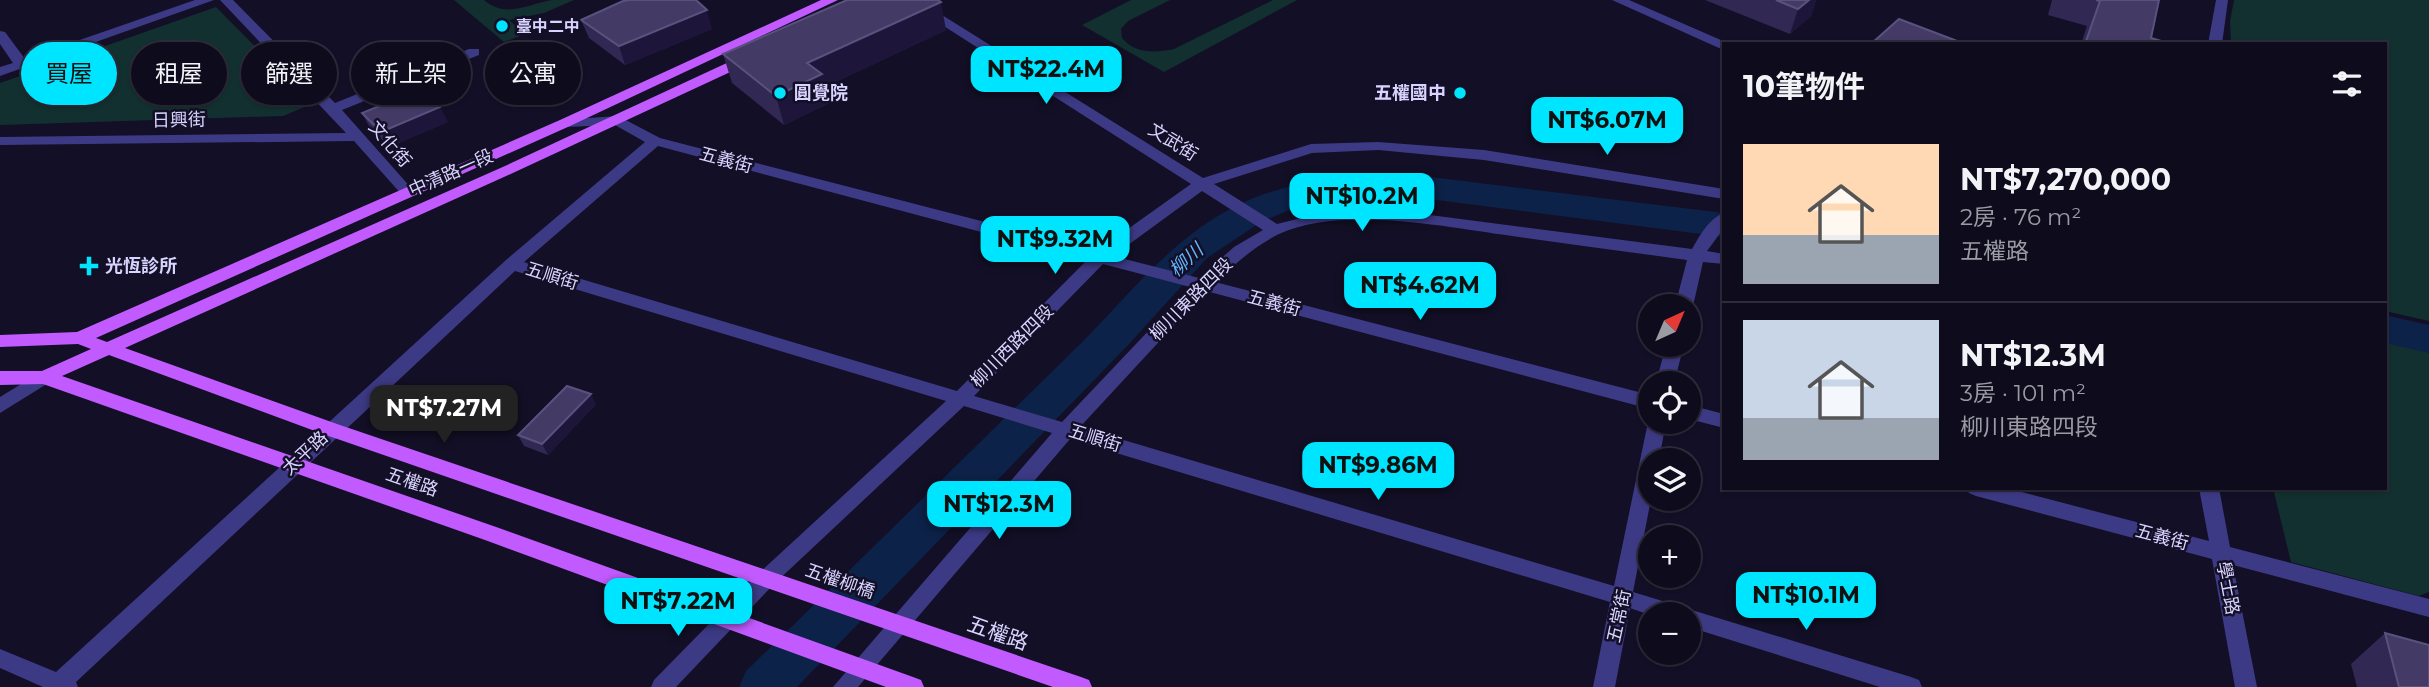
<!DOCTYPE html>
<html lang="zh-TW">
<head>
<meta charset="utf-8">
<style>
	body { margin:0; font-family:Montserrat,"Noto Sans TC",sans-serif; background:#1c1929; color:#f1f3f6; height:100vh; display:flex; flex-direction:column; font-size:26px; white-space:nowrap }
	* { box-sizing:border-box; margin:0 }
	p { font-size:23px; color:#9b9ba3 }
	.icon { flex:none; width:38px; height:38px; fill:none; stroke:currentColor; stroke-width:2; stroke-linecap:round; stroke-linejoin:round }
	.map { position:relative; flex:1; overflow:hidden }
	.drawer { position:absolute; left:1722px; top:42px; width:665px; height:448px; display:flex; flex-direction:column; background:#0e0b1c; border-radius:0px; box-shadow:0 2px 5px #0004,0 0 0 2px #2e2b3b }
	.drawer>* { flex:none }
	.banner { position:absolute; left:21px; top:42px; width:665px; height:63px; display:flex; gap:14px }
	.needle { width:46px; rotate:44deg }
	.fabs { position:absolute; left:1638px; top:294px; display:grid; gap:14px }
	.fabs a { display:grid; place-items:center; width:63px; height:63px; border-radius:50%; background:#0e0b1c; box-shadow:0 2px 5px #0004,0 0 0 2px #2e2b3b; font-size:35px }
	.price { position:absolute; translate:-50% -60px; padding:0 16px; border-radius:14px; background:#00e5ff; color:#111; font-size:23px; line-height:46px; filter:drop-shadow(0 2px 4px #0008) }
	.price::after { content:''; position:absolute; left:50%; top:42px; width:21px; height:16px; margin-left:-10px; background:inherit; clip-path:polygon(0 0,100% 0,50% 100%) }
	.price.selected { background:#222; color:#fff }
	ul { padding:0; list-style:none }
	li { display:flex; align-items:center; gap:21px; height:175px; padding:0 21px }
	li+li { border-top:2px solid #2e2b3b }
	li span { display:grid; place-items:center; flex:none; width:196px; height:140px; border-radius:0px; color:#555 }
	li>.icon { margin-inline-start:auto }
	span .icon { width:84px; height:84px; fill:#fffc; stroke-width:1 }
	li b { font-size:30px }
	h2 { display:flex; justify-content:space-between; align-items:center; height:84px; padding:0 21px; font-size:30px }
	.pill { padding:0 24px; border-radius:32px; background:#0e0b1c; box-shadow:0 2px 5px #0004,0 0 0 2px #2e2b3b; font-size:24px; line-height:63px }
	.pill.selected { background:#00e5ff; color:#111 }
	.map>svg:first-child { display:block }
	.green { fill:#12302f }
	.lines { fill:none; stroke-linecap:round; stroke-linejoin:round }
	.river { fill:#0c2248; fill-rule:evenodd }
	.minor { fill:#3d3a85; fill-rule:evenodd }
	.major { fill:#c25bff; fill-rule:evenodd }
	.wall { fill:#312854 }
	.shaded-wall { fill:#1d163a }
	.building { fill:#433a66; stroke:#5a527e; stroke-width:2 }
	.poi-dot { fill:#00e5ff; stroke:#130f26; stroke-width:2.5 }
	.labels { text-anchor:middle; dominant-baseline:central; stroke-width:5; stroke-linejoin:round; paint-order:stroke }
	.far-poi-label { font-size:16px; font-weight:bold; fill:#d9d4ff; stroke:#130f26; text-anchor:start }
	.poi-label { font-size:18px; font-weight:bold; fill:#d9d4ff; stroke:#130f26; text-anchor:start }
	.street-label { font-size:18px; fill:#d9d4ff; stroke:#130f26 }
	.water-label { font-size:19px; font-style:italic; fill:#62b6ff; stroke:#130f26 }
	.near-street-label { font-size:21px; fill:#d9d4ff; stroke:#130f26 }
</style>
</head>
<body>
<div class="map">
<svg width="2429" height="687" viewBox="0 0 2429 687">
	<rect width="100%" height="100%" fill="#130f26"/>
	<!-- green -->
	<g class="green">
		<path d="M 454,0 L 484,0 C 506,19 528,4 552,0 C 559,0 567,0 574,0 L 544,13 L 509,20 L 525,34 L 504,42 Z"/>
		<path d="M 1131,0 L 1170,0 L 1128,21 L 1121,29 L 1122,38 C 1135,54 1156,53 1174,49 L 1273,0 L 1297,0 L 1164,72 L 1082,25 Z"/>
		<path d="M 2234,0 L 2429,0 L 2429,321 L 2385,311 L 2385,44 L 2231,44 L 2230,21 Z"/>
		<path d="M 216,7 L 312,104 L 283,116 L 0,125 L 0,83 Z"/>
		<path d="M 2385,339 L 2429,349 L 2429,592 L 2419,596 L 2291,562 L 2273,488 L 2385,488 Z"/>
	</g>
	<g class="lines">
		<!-- river -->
		<g class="river">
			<path d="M 1406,174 L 1724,213 L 1724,237 L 1406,196 L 1320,202 L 1294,208 L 1261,222 L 1207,258 L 1130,343 L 797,687 L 739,687 L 746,671 C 855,565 963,459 1071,353 C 1124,302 1169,239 1236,206 C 1289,179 1348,178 1406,174 Z"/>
			<path d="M 2385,315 L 2429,325 L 2429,353 L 2385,343 Z"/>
		</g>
		<!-- minor -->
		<g class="minor">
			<path d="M 195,0 L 214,0 L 0,76 L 0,67 L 13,63 L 0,44 L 0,31 L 5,32 L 25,59 Z"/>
			<path d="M 220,0 L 233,0 L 335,103 L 469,49 L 479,49 L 479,55 L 342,110 L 413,190 L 416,193 L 413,196 L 403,196 L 354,141 L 0,145 L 0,137 L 346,133 Z"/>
			<path d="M 903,0 L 918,0 L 1203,178 L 1311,144 L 1378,142 L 1484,150 L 1724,189 L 1724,199 L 1484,160 L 1378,150 L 1312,153 L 1214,184 L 1277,224 L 1313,215 L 1361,209 L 1422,214 L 1692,249 C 1699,237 1709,218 1724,213 L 1724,228 L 1707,251 L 1724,254 L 1724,264 L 1703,262 L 1693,306 L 1689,310 L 1689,306 L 1675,306 L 1687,260 C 1629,252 1570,244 1512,236 C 1445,227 1342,205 1279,234 C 1255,246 1235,264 1215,282 L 1650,395 L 1650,409 L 1206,291 L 1080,427 L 1614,586 L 1648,422 L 1650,417 L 1650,422 L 1666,422 L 1659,460 L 1650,460 L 1651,499 L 1633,592 L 1911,677 L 1919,680 L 1922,687 L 1880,687 L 1689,627 L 1689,614 L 1650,615 L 1630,608 L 1615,687 L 1593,687 L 1610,602 L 1070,439 L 858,687 L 833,687 L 1052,433 L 964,406 L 773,585 L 676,687 L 651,687 L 654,680 L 759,573 L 946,401 L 515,271 L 76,682 L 78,687 L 43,687 L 0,668 L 0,649 L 56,672 L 506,260 L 645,142 L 615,125 L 565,127 L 558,123 L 560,120 L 618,116 L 660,138 L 1097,251 L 1191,184 ZM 658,146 L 1087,260 L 957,391 L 524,262 ZM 1202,191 L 1263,230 L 1234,247 L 1199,278 L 1113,256 ZM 1103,264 L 1190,287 L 1062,422 L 974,396 Z"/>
			<path d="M 1612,0 L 1629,0 L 1730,44 L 1724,44 L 1724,49 L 1719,48 Z"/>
			<path d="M 2216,0 L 2228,0 L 2222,44 L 2208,44 Z"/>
			<path d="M 1666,345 L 1684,345 L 1674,383 L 1656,383 Z"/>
			<path d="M 44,370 L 50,372 L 53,377 L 50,382 L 0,413 L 0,397 Z"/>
			<path d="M 1689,405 L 1724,414 L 1724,428 L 1689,419 Z"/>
			<path d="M 1966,488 L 2006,488 L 2209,541 L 2199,488 L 2219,488 L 2230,547 L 2429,599 L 2429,617 L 2233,565 L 2257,687 L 2235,687 L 2212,559 L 1976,496 L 1969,493 Z"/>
		</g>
		<!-- major -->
		<path class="major" d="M 821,0 L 838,0 L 570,126 L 96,338 L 107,342 L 505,166 L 744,55 L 754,55 L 754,61 L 515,172 L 125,348 L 337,424 L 1081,677 L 1089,680 L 1092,687 L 1053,687 L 323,434 L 109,355 L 62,376 L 499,528 L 913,677 L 921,680 L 924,687 L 886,687 L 485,540 L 43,384 L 0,385 L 0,371 L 42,371 L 91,349 L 78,344 L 0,347 L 0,335 L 77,332 L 560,120 Z"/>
	</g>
	<!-- wall -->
	<g class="wall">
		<path d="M 1705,0 L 1816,0 L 1811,16 L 1790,34 Z"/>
		<path d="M 2052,0 L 2159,0 L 2151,38 L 2160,44 L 2081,44 L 2087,26 L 2048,15 Z"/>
		<path d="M 581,20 L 712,29 L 625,65 L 589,38 Z"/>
		<path d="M 946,30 L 825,87 L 829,103 L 784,125 L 732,83 L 723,54 Z"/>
		<path d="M 362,113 L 448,122 L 389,147 L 370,128 Z"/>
		<path d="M 596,404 L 548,455 L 524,446 L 518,435 Z"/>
		<path d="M 2385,633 L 2429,687 L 2357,687 L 2351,664 Z"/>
	</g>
	<!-- shaded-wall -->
	<g class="shaded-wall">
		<path d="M 1809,0 L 1816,0 L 1811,16 L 1790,34 L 1798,9 Z"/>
		<path d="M 941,2 L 946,30 L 825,87 L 829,103 L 784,125 L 776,96 L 807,63 Z"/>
		<path d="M 707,10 L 712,29 L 625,65 L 619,46 Z"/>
		<path d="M 440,107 L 448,122 L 389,147 L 381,132 Z"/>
		<path d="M 591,394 L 596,404 L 548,455 L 542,444 Z"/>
	</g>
	<!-- building -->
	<g class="building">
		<path d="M 629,0 L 696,0 L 707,10 L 619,46 L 581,20 L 623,1 Z"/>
		<path d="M 847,0 L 938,0 L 941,2 L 807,63 L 822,74 L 776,96 L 723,54 Z"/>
		<path d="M 1776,0 L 1809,0 L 1798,9 Z"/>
		<path d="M 2096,0 L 2159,0 L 2151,38 L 2161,41 L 2160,44 L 2085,44 L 2100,1 Z"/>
		<path d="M 1899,19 L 1965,44 L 1872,43 Z"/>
		<path d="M 421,89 L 440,107 L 381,132 L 362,113 Z"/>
		<path d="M 567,386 L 591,394 L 542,444 L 518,435 Z"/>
		<path d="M 2385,633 L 2429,645 L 2429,687 L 2399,687 Z"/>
	</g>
	<!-- markers -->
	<g class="poi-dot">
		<circle cx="502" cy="26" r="7"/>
		<circle cx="780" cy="93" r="7"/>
		<circle cx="1460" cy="93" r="7"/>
		<path d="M85.5 255.5h7v7h7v7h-7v7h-7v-7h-7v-7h7z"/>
	</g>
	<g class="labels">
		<!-- far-poi labels -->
		<g class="far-poi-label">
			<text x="516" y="26">臺中二中</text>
		</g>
		<!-- poi labels -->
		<g class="poi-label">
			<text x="794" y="93">圓覺院</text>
			<text x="1446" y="93" text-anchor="end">五權國中</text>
			<text x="105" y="266">光恆診所</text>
		</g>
		<!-- street labels -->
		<g class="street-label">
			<text transform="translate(179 120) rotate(-1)">日興街</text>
			<text transform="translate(1173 142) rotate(32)">文武街</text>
			<text transform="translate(390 144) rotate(49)">文化街</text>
			<text transform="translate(726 160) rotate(15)">五義街</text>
			<text transform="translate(451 173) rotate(-24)">中清路一段</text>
			<text transform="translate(552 276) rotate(17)">五順街</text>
			<text transform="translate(1191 299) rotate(-45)">柳川東路四段</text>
			<text transform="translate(1274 303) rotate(15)">五義街</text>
			<text transform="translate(1012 346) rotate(-45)">柳川西路四段</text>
			<text transform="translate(1095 438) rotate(17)">五順街</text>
			<text transform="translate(305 453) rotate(-43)">太平路</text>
			<text transform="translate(412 482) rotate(19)">五權路</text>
			<text transform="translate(2162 537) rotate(15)">五義街</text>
			<text transform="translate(840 581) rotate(19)">五權柳橋</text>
			<text transform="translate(2228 588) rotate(79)">學士路</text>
			<text transform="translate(1619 616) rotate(-78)">五常街</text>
		</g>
		<!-- water labels -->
		<g class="water-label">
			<text transform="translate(1186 260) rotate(-42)">柳川</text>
		</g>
		<!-- near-street labels -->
		<g class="near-street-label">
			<text transform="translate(998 633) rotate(19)">五權路</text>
		</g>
	</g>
</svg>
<div class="fabs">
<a><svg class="needle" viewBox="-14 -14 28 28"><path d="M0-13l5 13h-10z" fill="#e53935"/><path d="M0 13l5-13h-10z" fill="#9b9ba3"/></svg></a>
<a><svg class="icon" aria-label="locate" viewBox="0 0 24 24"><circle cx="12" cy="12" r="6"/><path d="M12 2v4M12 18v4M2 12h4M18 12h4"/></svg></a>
<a><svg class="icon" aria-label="layers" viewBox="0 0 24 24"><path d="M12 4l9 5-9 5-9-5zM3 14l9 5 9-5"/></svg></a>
<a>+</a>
<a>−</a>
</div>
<b class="price" style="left:1046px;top:106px">NT$22.4M</b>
<b class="price" style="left:1607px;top:157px">NT$6.07M</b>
<b class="price" style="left:1362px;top:233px">NT$10.2M</b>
<b class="price" style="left:1055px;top:276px">NT$9.32M</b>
<b class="price" style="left:1420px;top:322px">NT$4.62M</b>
<b class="price selected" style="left:444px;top:445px">NT$7.27M</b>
<b class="price" style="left:1378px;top:502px">NT$9.86M</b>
<b class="price" style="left:999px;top:541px">NT$12.3M</b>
<b class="price" style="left:1806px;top:632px">NT$10.1M</b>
<b class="price" style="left:678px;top:638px">NT$7.22M</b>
<div class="banner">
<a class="pill selected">買屋</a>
<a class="pill">租屋</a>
<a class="pill">篩選</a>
<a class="pill">新上架</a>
<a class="pill">公寓</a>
</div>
<section class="drawer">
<h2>10筆物件<svg class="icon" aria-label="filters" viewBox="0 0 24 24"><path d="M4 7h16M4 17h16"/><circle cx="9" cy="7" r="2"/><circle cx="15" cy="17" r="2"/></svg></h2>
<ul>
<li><span style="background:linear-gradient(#ffd9b3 65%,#9aa5b1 0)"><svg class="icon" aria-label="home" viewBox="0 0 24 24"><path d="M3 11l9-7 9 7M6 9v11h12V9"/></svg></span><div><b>NT$7,270,000</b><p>2房 · 76 m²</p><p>五權路</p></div></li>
<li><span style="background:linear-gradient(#c9d6e8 70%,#9aa5b1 0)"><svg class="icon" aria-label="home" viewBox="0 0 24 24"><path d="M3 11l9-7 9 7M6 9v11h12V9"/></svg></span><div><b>NT$12.3M</b><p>3房 · 101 m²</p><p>柳川東路四段</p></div></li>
</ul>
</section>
</div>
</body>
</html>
